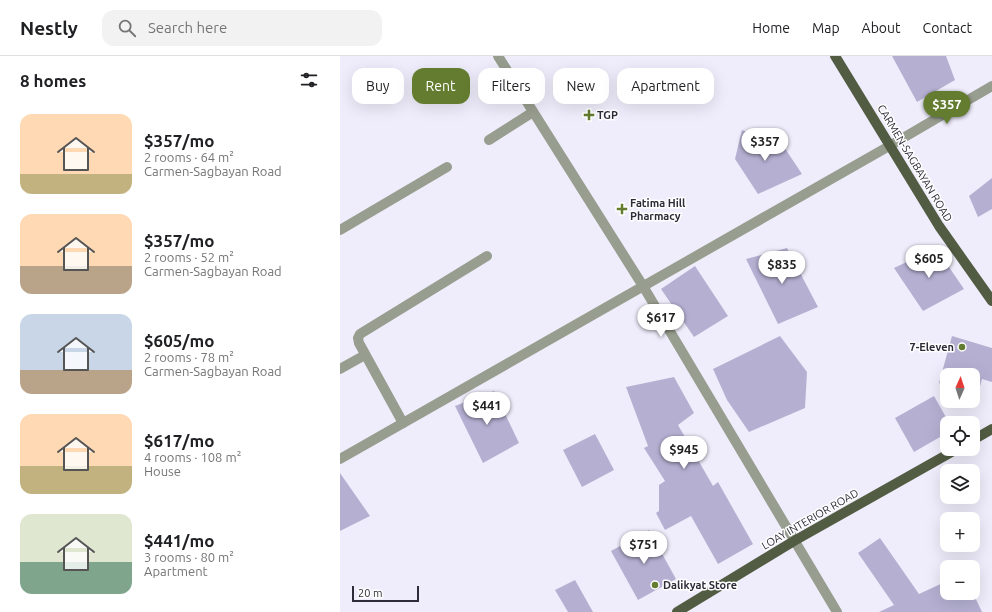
<!DOCTYPE html>
<html lang="en">
<head>
<meta charset="utf-8">
<style>
	body { margin:0; font-family:Ubuntu,sans-serif; background:#f2f2f2; color:#202124; height:100vh; display:flex; flex-direction:column; font-size:15px; white-space:nowrap }
	* { box-sizing:border-box; margin:0 }
	p { font-size:13px; color:#757577 }
	.icon { flex:none; width:22px; height:22px; fill:none; stroke:currentColor; stroke-width:2; stroke-linecap:round; stroke-linejoin:round }
	.map { position:relative; flex:1; overflow:hidden }
	.drawer { display:flex; flex-direction:column; background:#fff; width:340px }
	.drawer>* { flex:none }
	.top-card { position:absolute; left:12px; top:12px; width:380px; height:36px; display:flex; gap:8px }
	.needle { width:26px; rotate:3deg }
	.buttons { position:absolute; left:600px; top:312px; display:grid; gap:8px }
	.buttons a { display:grid; place-items:center; width:40px; height:40px; border-radius:8px; background:#fff; box-shadow:0 4px 16px #0002; font-size:20px }
	.scale { position:absolute; left:12px; bottom:10px; width:67px; box-sizing:border-box; padding-left:4px; border:2px solid #2e2c39; border-top:0; font-size:11px; line-height:14px; white-space:nowrap; color:#2e2c39; -webkit-text-stroke:3px #fff; paint-order:stroke }
	.price { position:absolute; translate:-50% -34px; padding:0 9px; border-radius:14px; background:#fff; color:#222; font-size:13px; line-height:26px; filter:drop-shadow(0 1px 2px #0008) }
	.price::after { content:''; position:absolute; left:50%; top:24px; width:12px; height:9px; margin-left:-6px; background:inherit; clip-path:polygon(0 0,100% 0,50% 100%) }
	.price.active { background:#637c2f; color:#fff }
	ul { padding:0; list-style:none }
	li { display:flex; align-items:center; gap:12px; height:100px; padding:0 20px }
	li span { display:grid; place-items:center; flex:none; width:112px; height:80px; border-radius:12px; color:#555 }
	li>.icon { margin-inline-start:auto }
	span .icon { width:48px; height:48px; fill:#fffc; stroke-width:1 }
	li b { font-size:17px }
	h2 { display:flex; justify-content:space-between; align-items:center; height:48px; padding:0 20px; font-size:17px }
	.tag { padding:0 14px; border-radius:12px; background:#fff; box-shadow:0 4px 16px #0002; font-size:14px; line-height:36px }
	.tag.active { background:#637c2f; color:#fff }
	header { display:flex; align-items:center; gap:24px; box-sizing:border-box; height:56px; padding:0 20px; background:#fff; border-bottom:1px solid #e0e0e0 }
	header strong { font-size:19px }
	nav { display:flex; gap:22px; margin-inline-start:auto; font-size:14px }
	.search { width:280px; height:36px; background:#f2f2f2; display:flex; align-items:center; gap:10px; box-sizing:border-box; padding:0 14px; border-radius:12px; color:#757577; font-size:15px }
	main { display:flex; flex:1; min-height:0 }
	.map>svg:first-child { display:block }
	.building { fill:#b5b0d2 }
	.lines { fill:none; stroke-linecap:round; stroke-linejoin:round }
	.service { stroke:#989e8f; stroke-width:10 }
	.minor { stroke:#989e8f; stroke-width:10 }
	.tertiary { stroke:#989e8f; stroke-width:10 }
	.primary { stroke:#525c42; stroke-width:10 }
	.poi-dot { fill:#637c2f; stroke:#fff; stroke-width:1.5 }
	.labels { text-anchor:middle; dominant-baseline:central; stroke-width:3; stroke-linejoin:round; paint-order:stroke }
	.poi-label { font-size:11px; font-weight:bold; fill:#2e2c39; stroke:#fff; text-anchor:start }
	.street-label { font-size:11px; fill:#2e2c39; stroke:#fff }
</style>
</head>
<body>
<header>
<strong>Nestly</strong>
<div class="search"><svg class="icon" aria-label="search" viewBox="0 0 24 24"><circle cx="10" cy="10" r="6"/><path d="M15 15l6 6"/></svg>Search here</div>
<nav><a>Home</a><a>Map</a><a>About</a><a>Contact</a></nav>
</header>
<main>
<section class="drawer">
<h2>8 homes<svg class="icon" aria-label="filters" viewBox="0 0 24 24"><path d="M4 7h16M4 17h16"/><circle cx="9" cy="7" r="2"/><circle cx="15" cy="17" r="2"/></svg></h2>
<ul>
<li><span style="background:linear-gradient(#ffd9b3 75%,#c2b280 0)"><svg class="icon" aria-label="home" viewBox="0 0 24 24"><path d="M3 11l9-7 9 7M6 9v11h12V9"/></svg></span><div><b>$357/mo</b><p>2 rooms · 64 m²</p><p>Carmen-Sagbayan Road</p></div></li>
<li><span style="background:linear-gradient(#ffd9b3 65%,#b9a48a 0)"><svg class="icon" aria-label="home" viewBox="0 0 24 24"><path d="M3 11l9-7 9 7M6 9v11h12V9"/></svg></span><div><b>$357/mo</b><p>2 rooms · 52 m²</p><p>Carmen-Sagbayan Road</p></div></li>
<li><span style="background:linear-gradient(#c9d6e8 70%,#b9a48a 0)"><svg class="icon" aria-label="home" viewBox="0 0 24 24"><path d="M3 11l9-7 9 7M6 9v11h12V9"/></svg></span><div><b>$605/mo</b><p>2 rooms · 78 m²</p><p>Carmen-Sagbayan Road</p></div></li>
<li><span style="background:linear-gradient(#ffd9b3 65%,#c2b280 0)"><svg class="icon" aria-label="home" viewBox="0 0 24 24"><path d="M3 11l9-7 9 7M6 9v11h12V9"/></svg></span><div><b>$617/mo</b><p>4 rooms · 108 m²</p><p>House</p></div></li>
<li><span style="background:linear-gradient(#dfe7d0 60%,#7fa58c 0)"><svg class="icon" aria-label="home" viewBox="0 0 24 24"><path d="M3 11l9-7 9 7M6 9v11h12V9"/></svg></span><div><b>$441/mo</b><p>3 rooms · 80 m²</p><p>Apartment</p></div></li>
</ul>
</section>
<div class="map">
<svg width="652" height="556" viewBox="0 0 652 556">
	<rect width="100%" height="100%" fill="#efedfb"/>
	<!-- building -->
	<g class="building">
		<path d="M 552,0 L 606,0 L 615,24 L 577,46 Z"/>
		<path d="M 402,74 L 444,91 L 462,118 L 418,138 L 395,103 Z"/>
		<path d="M 652,122 L 652,153 L 638,161 L 629,140 Z"/>
		<path d="M 447,192 L 478,251 L 438,268 L 406,203 Z"/>
		<path d="M 596,192 L 624,233 L 583,255 L 554,212 Z"/>
		<path d="M 355,210 L 388,260 L 354,281 L 321,233 Z"/>
		<path d="M 440,280 L 467,316 L 465,352 L 409,376 L 387,344 L 373,313 Z"/>
		<path d="M 612,280 L 652,292 L 652,326 L 642,323 L 638,338 L 633,337 L 633,319 L 607,319 L 607,329 L 599,327 Z"/>
		<path d="M 334,321 L 354,357 L 338,369 L 373,430 L 378,426 L 413,488 L 378,508 L 351,460 L 325,474 L 316,457 L 319,455 L 319,429 L 325,425 L 304,392 L 308,390 L 286,331 Z"/>
		<path d="M 154,335 L 179,387 L 143,407 L 115,350 Z"/>
		<path d="M 594,340 L 607,363 L 607,377 L 574,396 L 555,362 Z"/>
		<path d="M 255,378 L 274,414 L 242,431 L 223,394 Z"/>
		<path d="M 0,417 L 30,460 L 0,475 Z"/>
		<path d="M 309,474 L 336,523 L 298,544 L 271,495 Z"/>
		<path d="M 540,482 L 579,538 L 607,525 L 607,537 L 633,537 L 642,556 L 539,556 L 554,549 L 518,497 Z"/>
		<path d="M 235,524 L 253,556 L 228,556 L 215,534 Z"/>
	</g>
	<g class="lines">
		<!-- service -->
		<g class="service">
			<path d="M 149,84 L 193,56"/>
			<path d="M 0,174 L 107,111"/>
			<path d="M 0,313 L 25,299"/>
			<path d="M 63,367 L 19,287 L 18,282 L 20,278 L 147,200"/>
		</g>
		<!-- minor -->
		<g class="minor">
			<path d="M 158,0 L 303,230 L 497,556"/>
			<path d="M 0,403 L 551,89"/>
		</g>
		<!-- tertiary -->
		<path class="tertiary" d="M 551,89 L 652,30"/>
		<!-- primary -->
		<g class="primary">
			<path d="M 495,0 L 599,170 L 652,245"/>
			<path d="M 633,384 L 652,373"/>
			<path d="M 337,556 L 454,485 L 617,393"/>
		</g>
	</g>
	<!-- markers -->
	<g class="poi-dot">
		<path d="M247 53h4v4h4v4h-4v4h-4v-4h-4v-4h4z"/>
		<path d="M280 147h4v4h4v4h-4v4h-4v-4h-4v-4h4z"/>
		<circle cx="622" cy="291" r="4"/>
		<circle cx="315" cy="529" r="4"/>
	</g>
	<g class="labels">
		<!-- poi labels -->
		<g class="poi-label">
			<text x="257" y="59">TGP</text>
			<text x="290" y="147">Fatima Hill<tspan x="290" dy="13">Pharmacy</tspan></text>
			<text x="614" y="291" text-anchor="end">7-Eleven</text>
			<text x="323" y="529">Dalikyat Store</text>
		</g>
		<!-- street labels -->
		<g class="street-label">
			<text transform="translate(575 107) rotate(59)">CARMEN-SAGBAYAN ROAD</text>
			<text transform="translate(470 463) rotate(-30)">LOAY INTERIOR ROAD</text>
		</g>
	</g>
</svg>
<div class="buttons">
<a><svg class="needle" viewBox="-14 -14 28 28"><path d="M0-13l5 13h-10z" fill="#e53935"/><path d="M0 13l5-13h-10z" fill="#757577"/></svg></a>
<a><svg class="icon" aria-label="locate" viewBox="0 0 24 24"><circle cx="12" cy="12" r="6"/><path d="M12 2v4M12 18v4M2 12h4M18 12h4"/></svg></a>
<a><svg class="icon" aria-label="layers" viewBox="0 0 24 24"><path d="M12 4l9 5-9 5-9-5zM3 14l9 5 9-5"/></svg></a>
<a>+</a>
<a>−</a>
</div>
<div class="scale">20 m</div>
<b class="price active" style="left:607px;top:69px">$357</b>
<b class="price" style="left:425px;top:106px">$357</b>
<b class="price" style="left:589px;top:223px">$605</b>
<b class="price" style="left:442px;top:229px">$835</b>
<b class="price" style="left:321px;top:282px">$617</b>
<b class="price" style="left:147px;top:370px">$441</b>
<b class="price" style="left:344px;top:414px">$945</b>
<b class="price" style="left:304px;top:509px">$751</b>
<div class="top-card">
<a class="tag">Buy</a>
<a class="tag active">Rent</a>
<a class="tag">Filters</a>
<a class="tag">New</a>
<a class="tag">Apartment</a>
</div>
</div>
</main>
</body>
</html>
